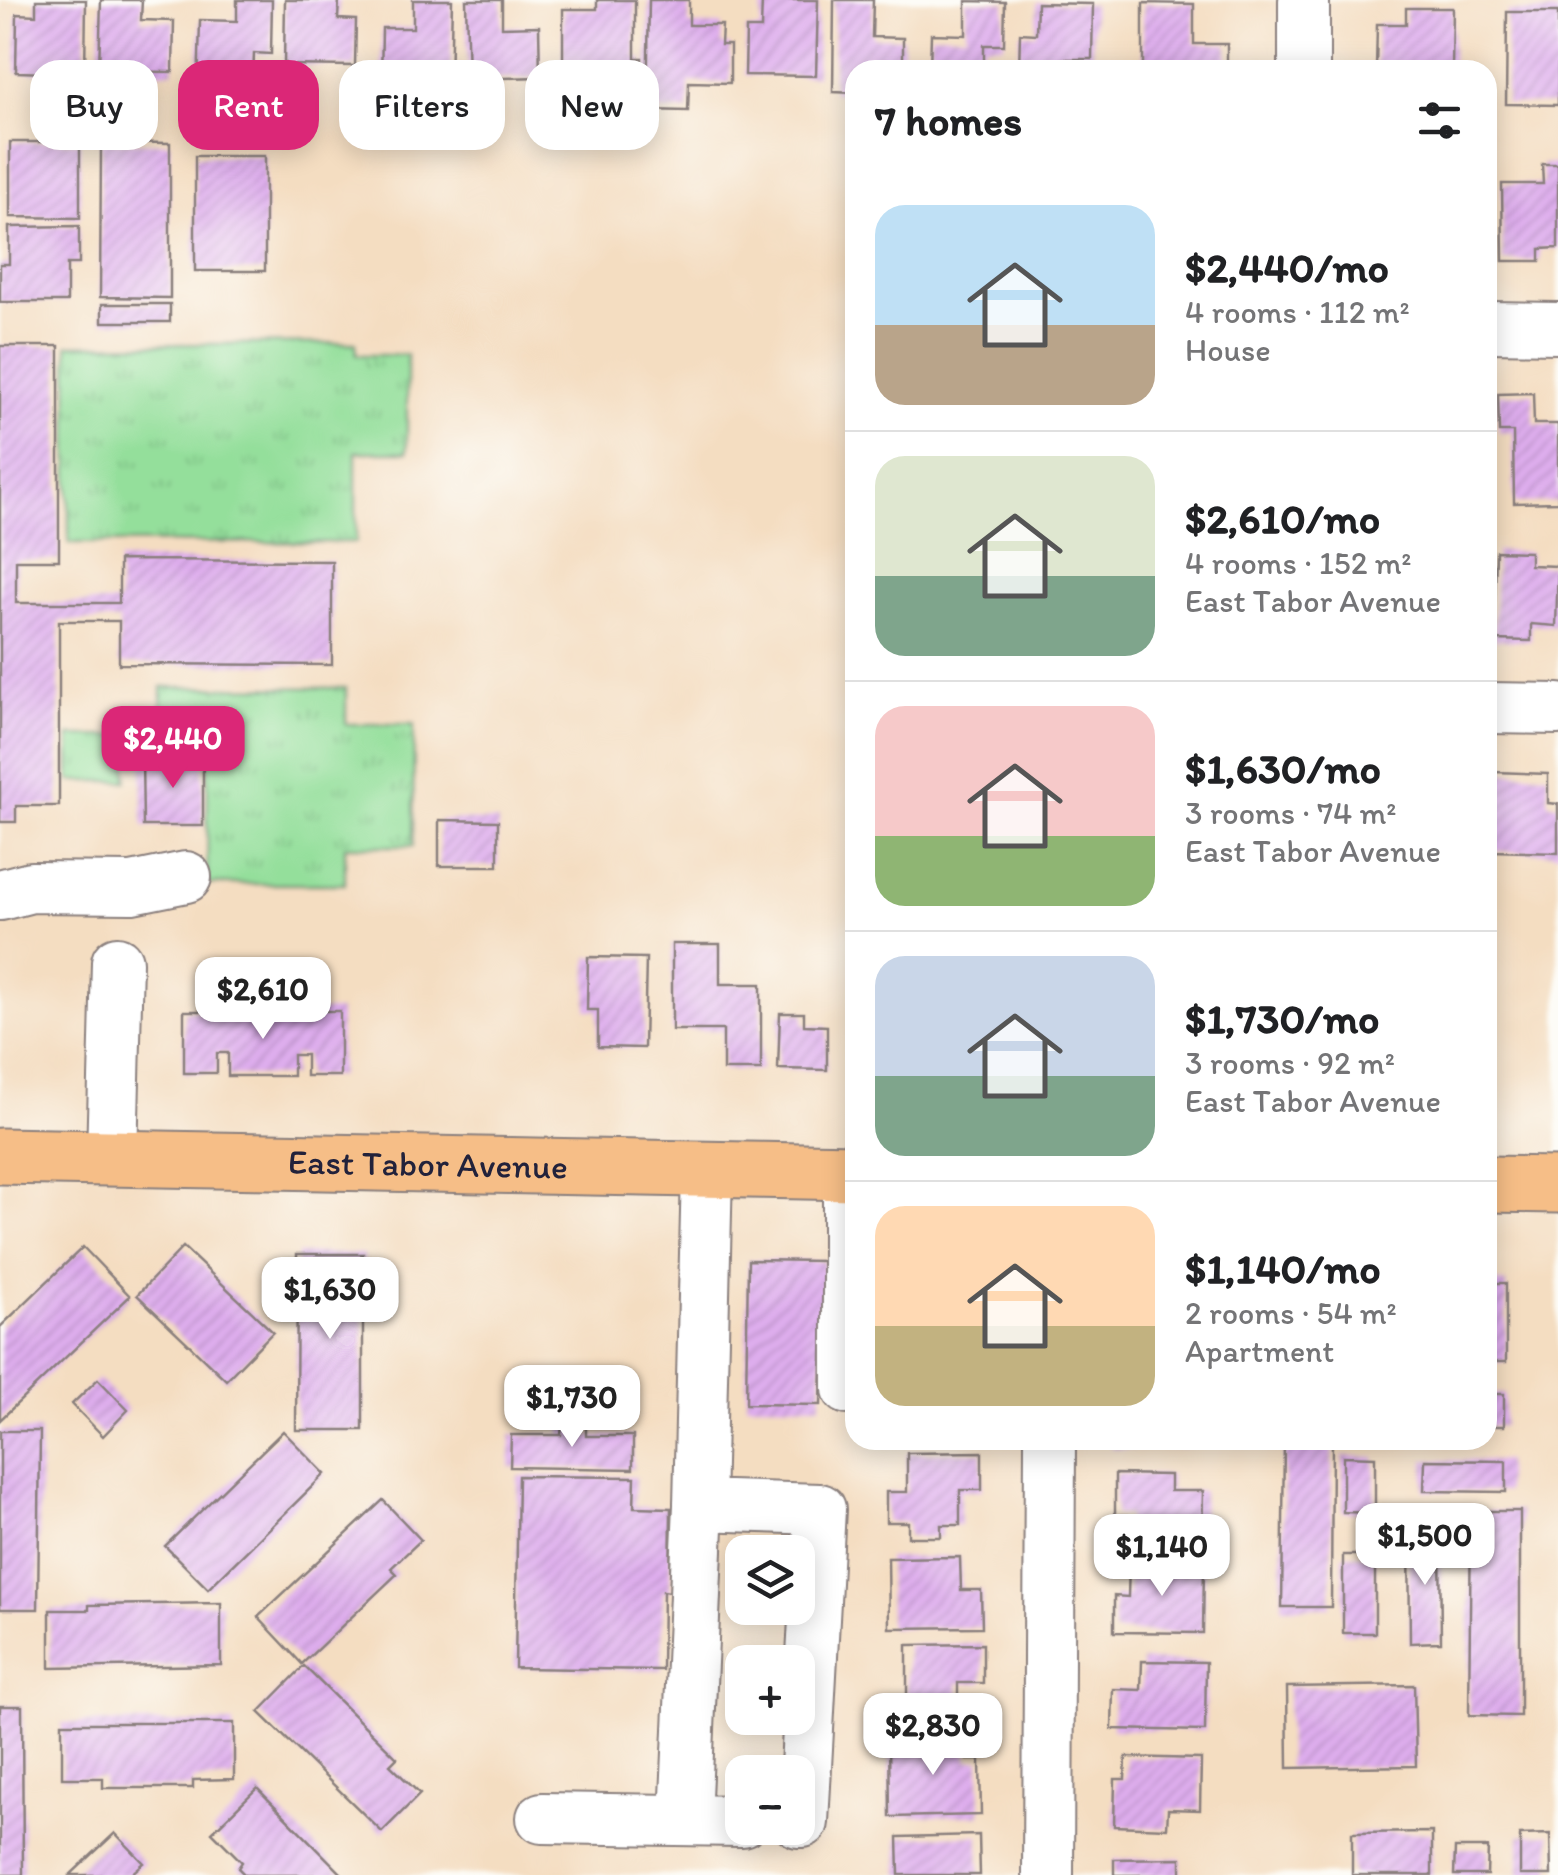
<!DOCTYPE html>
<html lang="en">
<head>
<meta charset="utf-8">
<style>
	body { margin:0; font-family:Itim,sans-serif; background:#f2f2f2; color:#202124; height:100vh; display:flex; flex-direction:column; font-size:38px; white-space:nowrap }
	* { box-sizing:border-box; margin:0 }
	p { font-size:32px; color:#757577 }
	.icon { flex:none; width:55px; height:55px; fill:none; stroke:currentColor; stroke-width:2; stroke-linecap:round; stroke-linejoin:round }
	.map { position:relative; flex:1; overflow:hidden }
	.sheet { position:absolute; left:845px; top:60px; width:652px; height:1390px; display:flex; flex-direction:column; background:#fff; border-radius:30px; box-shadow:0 5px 25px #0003 }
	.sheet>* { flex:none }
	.hud { position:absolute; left:30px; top:60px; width:665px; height:90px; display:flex; gap:20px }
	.fabs { position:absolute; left:725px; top:1535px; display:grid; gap:20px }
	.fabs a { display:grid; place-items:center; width:90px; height:90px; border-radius:20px; background:#fff; box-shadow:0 5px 25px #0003; font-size:50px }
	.price { position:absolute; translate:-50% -85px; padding:0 22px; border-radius:20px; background:#fff; color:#222; font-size:32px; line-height:65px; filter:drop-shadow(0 2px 5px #0008) }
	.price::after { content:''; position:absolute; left:50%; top:60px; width:30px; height:22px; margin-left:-15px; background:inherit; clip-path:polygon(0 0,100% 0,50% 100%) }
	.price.on { background:#db2777; color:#fff }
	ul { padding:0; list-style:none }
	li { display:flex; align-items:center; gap:30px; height:250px; padding:0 30px }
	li+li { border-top:2px solid #e0e0e0 }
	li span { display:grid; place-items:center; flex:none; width:280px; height:200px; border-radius:30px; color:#555 }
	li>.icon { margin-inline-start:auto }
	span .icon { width:120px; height:120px; fill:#fffc; stroke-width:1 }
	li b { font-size:42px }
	h2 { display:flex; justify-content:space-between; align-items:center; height:120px; padding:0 30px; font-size:42px }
	.tag { padding:0 35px; border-radius:30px; background:#fff; box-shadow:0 5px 25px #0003; font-size:35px; line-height:90px }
	.tag.on { background:#db2777; color:#fff }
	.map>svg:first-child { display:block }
	.park { fill:url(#park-tufts); stroke:#5b806b; stroke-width:2.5 }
	.building { fill:url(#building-hatch) }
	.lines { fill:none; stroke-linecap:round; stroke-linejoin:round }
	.minor-casing { stroke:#8b807e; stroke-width:54 }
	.major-casing { stroke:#8b807e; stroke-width:59 }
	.minor { stroke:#fff; stroke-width:50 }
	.major { stroke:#f6be87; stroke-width:55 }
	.labels { text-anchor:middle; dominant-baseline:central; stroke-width:8; stroke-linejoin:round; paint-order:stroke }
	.street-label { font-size:35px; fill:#22223b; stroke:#fdfcf7 }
</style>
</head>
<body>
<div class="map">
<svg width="1558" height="1875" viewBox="0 0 1558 1875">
	<defs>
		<pattern id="park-tufts" width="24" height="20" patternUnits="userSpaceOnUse" patternTransform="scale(2.5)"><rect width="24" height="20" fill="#94df9b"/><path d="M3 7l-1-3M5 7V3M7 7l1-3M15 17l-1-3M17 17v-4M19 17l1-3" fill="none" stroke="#7fbf86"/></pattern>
		<pattern id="building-hatch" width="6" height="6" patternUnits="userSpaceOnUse" patternTransform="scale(2.5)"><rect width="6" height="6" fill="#deaded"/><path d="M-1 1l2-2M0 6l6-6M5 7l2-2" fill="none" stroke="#be95cc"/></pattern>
	</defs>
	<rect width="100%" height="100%" fill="#fdfcf7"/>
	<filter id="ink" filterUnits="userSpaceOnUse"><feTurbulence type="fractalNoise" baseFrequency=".01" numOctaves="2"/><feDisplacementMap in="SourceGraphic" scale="20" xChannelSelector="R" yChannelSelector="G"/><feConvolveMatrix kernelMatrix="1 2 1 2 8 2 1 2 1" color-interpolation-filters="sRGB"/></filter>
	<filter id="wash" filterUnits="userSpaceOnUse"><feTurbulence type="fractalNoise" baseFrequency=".0048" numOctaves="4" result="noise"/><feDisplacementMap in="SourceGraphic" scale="40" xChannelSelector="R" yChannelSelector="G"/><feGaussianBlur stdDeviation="2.25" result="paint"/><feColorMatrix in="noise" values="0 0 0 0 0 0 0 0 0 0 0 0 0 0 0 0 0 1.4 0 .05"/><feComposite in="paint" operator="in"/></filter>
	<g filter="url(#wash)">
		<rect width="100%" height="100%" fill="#f4ddc1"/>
		<!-- park -->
		<g class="park">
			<path d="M 356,343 L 357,355 L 407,355 L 407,452 L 356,452 L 356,542 L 69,543 L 68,345 Z"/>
			<path d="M 162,687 L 346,688 L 346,724 L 414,724 L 413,846 L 345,846 L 345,884 L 207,884 L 208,751 L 162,750 Z"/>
			<rect x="70" y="736" width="57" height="45"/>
		</g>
		<g id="blocks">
			<!-- building -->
			<g class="building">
				<path d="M 36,0 L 86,0 L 85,74 L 16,72 L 17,14 L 36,15 Z"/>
				<path d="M 101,0 L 142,0 L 141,20 L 174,21 L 173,72 L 99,71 Z"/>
				<path d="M 237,0 L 272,0 L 271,54 L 254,53 L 253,80 L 233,79 L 232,94 L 198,93 L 200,20 L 237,21 Z"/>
				<path d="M 285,0 L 339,0 L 338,19 L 356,20 L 355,66 L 284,65 Z"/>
				<path d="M 413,0 L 452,0 L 450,84 L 381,82 L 382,28 L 413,28 Z"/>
				<path d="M 466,0 L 502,0 L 502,27 L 539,26 L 540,77 L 468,79 Z"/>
				<path d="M 597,0 L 635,0 L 635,58 L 642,58 L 642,91 L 563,91 L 563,9 L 597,9 Z"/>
				<path d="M 649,0 L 689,0 L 689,25 L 722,25 L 721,45 L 730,45 L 730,83 L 689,82 L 688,111 L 647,110 Z"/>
				<path d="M 762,0 L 818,0 L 816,76 L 745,75 L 746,29 L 761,29 Z"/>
				<path d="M 834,0 L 873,0 L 872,37 L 903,38 L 903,70 L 855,70 L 855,93 L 833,92 Z"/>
				<path d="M 966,1 L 1005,2 L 1004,45 L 984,45 L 984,70 L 930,70 L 931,34 L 966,35 Z"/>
				<path d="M 1037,3 L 1093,4 L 1092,59 L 1061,59 L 1061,70 L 1019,70 L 1020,33 L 1036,34 Z"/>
				<path d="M 1143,3 L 1194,4 L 1194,44 L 1227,44 L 1227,70 L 1143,70 Z"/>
				<path d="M 1406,8 L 1453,8 L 1452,70 L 1376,70 L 1377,24 L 1406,24 Z"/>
				<path d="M 1507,12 L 1558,12 L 1558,105 L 1506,104 Z"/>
				<path d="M 10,142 L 80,142 L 80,218 L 10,217 Z"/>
				<path d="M 101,142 L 170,143 L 170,298 L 100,297 Z"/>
				<rect x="195" y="156" width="70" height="115"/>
				<path d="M 1542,164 L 1558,164 L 1558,248 L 1540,249 L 1540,261 L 1503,261 L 1502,184 L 1543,184 Z"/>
				<path d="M 79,226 L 79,264 L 67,264 L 67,302 L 0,302 L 0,264 L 9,264 L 9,227 Z"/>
				<rect x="102" y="304" width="68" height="18"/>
				<path d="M 0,346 L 59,346 L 59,560 L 16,560 L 16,603 L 119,603 L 119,560 L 332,561 L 332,665 L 119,664 L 119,621 L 59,621 L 59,806 L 16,806 L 16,822 L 0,822 Z"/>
				<path d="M 1533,393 L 1534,424 L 1558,424 L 1558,502 L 1514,503 L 1513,432 L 1499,432 L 1498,394 Z"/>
				<path d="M 1496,551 L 1530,552 L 1530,565 L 1558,566 L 1556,626 L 1531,624 L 1531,641 L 1494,640 Z"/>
				<path d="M 142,756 L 203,756 L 203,826 L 143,826 Z"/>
				<path d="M 1495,772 L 1548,774 L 1548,803 L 1558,804 L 1558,853 L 1492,851 Z"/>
				<path d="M 439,820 L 498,821 L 498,866 L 439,866 Z"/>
				<path d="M 672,944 L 720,944 L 720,984 L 761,984 L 761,1070 L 723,1070 L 723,1030 L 672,1030 Z"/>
				<path d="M 588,957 L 646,958 L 644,1048 L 598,1047 L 598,1010 L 587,1010 Z"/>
				<path d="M 184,1011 L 340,1011 L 340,1076 L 306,1076 L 306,1055 L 293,1055 L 293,1076 L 228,1076 L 228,1053 L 217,1053 L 217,1073 L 184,1073 Z"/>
				<path d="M 780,1013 L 804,1013 L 804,1025 L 827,1026 L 827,1070 L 778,1069 Z"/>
				<path d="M 83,1247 L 130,1296 L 0,1420 L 0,1327 Z"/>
				<path d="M 183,1247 L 273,1332 L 226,1380 L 137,1295 Z"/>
				<path d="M 297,1254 L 363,1254 L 363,1430 L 296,1430 Z"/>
				<path d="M 748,1260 L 824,1261 L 821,1405 L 746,1404 Z"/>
				<rect x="1488" y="1283" width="18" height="79"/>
				<path d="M 98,1379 L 128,1410 L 103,1436 L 72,1404 Z"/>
				<rect x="1488" y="1394" width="16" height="32"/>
				<path d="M 562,1424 L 586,1424 L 586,1436 L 633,1436 L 633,1469 L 510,1467 L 511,1435 L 561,1435 Z"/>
				<path d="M 0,1431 L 40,1431 L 38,1609 L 0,1609 Z"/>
				<path d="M 283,1431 L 325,1474 L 208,1589 L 165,1546 Z"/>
				<path d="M 1112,1440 L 1186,1440 L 1186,1448 L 1112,1449 Z"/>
				<path d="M 1284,1440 L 1332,1440 L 1331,1607 L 1282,1607 Z"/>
				<path d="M 982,1452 L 982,1490 L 960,1490 L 960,1525 L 941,1525 L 941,1537 L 908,1537 L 908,1522 L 886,1522 L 886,1492 L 907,1492 L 907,1453 Z"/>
				<path d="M 1343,1456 L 1375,1457 L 1375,1513 L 1343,1512 Z"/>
				<path d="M 1425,1460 L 1506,1461 L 1506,1492 L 1424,1491 Z"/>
				<path d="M 1115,1474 L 1170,1475 L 1170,1491 L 1203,1491 L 1202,1543 L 1127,1541 L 1128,1515 L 1115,1515 Z"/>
				<path d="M 518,1476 L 635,1477 L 634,1507 L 671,1508 L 670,1592 L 663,1591 L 662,1670 L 515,1668 Z"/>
				<path d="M 383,1500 L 421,1540 L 391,1568 L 397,1574 L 302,1664 L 258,1617 Z"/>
				<path d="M 1471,1511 L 1520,1511 L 1520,1716 L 1469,1715 Z"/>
				<path d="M 1440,1532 L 1441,1642 L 1410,1643 L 1409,1533 Z"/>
				<rect x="1343" y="1555" width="32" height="78"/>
				<path d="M 960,1557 L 961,1590 L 981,1590 L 982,1627 L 889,1628 L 888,1558 Z"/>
				<path d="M 1129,1563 L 1204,1564 L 1203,1633 L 1114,1632 L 1114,1596 L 1128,1597 Z"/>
				<path d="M 221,1603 L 221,1665 L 50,1668 L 50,1610 L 89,1610 L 89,1605 Z"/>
				<path d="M 983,1644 L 983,1683 L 958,1683 L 958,1716 L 907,1717 L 907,1645 Z"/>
				<path d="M 1142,1661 L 1206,1662 L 1205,1731 L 1112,1729 L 1113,1689 L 1141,1690 Z"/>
				<path d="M 304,1666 L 397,1758 L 390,1765 L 420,1794 L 382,1832 L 259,1712 Z"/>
				<path d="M 1414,1685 L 1416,1766 L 1288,1768 L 1287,1687 Z"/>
				<path d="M 0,1706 L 22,1706 L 23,1875 L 0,1875 Z"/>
				<path d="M 62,1723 L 234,1723 L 234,1779 L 193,1780 L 193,1788 L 103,1788 L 103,1778 L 62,1778 Z"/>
				<path d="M 967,1737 L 967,1760 L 980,1760 L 981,1815 L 890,1817 L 889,1738 Z"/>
				<path d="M 1126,1757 L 1201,1759 L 1200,1810 L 1168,1809 L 1167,1828 L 1114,1826 L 1115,1779 L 1125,1779 Z"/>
				<path d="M 257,1788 L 343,1875 L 245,1875 L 238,1868 L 242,1862 L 212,1832 Z"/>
				<path d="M 1432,1832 L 1432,1875 L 1352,1875 L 1352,1833 Z"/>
				<path d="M 115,1833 L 144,1863 L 130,1875 L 70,1875 Z"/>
				<path d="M 1550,1834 L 1551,1875 L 1520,1875 L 1520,1835 Z"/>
				<path d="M 979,1835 L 980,1875 L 899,1875 L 898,1837 Z"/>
				<path d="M 1455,1848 L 1488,1848 L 1487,1875 L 1454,1875 Z"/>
				<path d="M 1181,1858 L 1181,1875 L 1114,1875 L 1114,1859 Z"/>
			</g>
		</g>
	</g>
	<g filter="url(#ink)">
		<use href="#blocks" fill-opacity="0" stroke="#8b807e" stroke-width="2.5"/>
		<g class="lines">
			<!-- minor casing -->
			<g class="minor-casing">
				<g id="minor">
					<path d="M 1304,70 L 1304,0"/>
					<path d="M 1488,327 L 1558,328"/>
					<path d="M 1488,708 L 1558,709"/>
					<path d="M 0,895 L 31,887 L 132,888 L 186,877"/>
					<path d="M 112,1158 L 117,962"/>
					<path d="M 707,1170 L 699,1505 L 820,1509 L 803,1822 L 798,1822"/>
					<path d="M 848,1389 L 848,1172"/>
					<path d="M 542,1818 L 742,1821"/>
					<path d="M 685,1820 L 699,1505"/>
					<path d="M 1048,1875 L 1050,1440"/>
				</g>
			</g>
			<!-- major casing -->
			<g class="major-casing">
				<g id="major">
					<path id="s1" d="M 0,1156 L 855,1172"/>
					<path d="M 1488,1184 L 1558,1185"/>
				</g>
			</g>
			<!-- minor -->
			<use href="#minor" class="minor"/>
			<!-- major -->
			<use href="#major" class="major"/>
		</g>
	</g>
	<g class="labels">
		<!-- street labels -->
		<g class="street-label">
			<text stroke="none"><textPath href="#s1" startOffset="428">East Tabor Avenue</textPath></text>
		</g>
	</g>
</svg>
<div class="fabs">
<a><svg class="icon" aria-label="layers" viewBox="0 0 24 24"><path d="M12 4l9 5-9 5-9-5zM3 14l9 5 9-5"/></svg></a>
<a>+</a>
<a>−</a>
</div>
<b class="price on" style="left:173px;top:791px">$2,440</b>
<b class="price" style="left:263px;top:1042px">$2,610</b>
<b class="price" style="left:330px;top:1342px">$1,630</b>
<b class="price" style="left:572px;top:1450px">$1,730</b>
<b class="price" style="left:1425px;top:1588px">$1,500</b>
<b class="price" style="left:1162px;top:1599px">$1,140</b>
<b class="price" style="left:933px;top:1778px">$2,830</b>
<div class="hud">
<a class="tag">Buy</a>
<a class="tag on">Rent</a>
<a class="tag">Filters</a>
<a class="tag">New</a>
</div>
<section class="sheet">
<h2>7 homes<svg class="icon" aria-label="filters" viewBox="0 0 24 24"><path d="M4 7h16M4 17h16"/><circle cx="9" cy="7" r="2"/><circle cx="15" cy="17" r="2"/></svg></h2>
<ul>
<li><span style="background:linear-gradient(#bfe0f5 60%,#b9a48a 0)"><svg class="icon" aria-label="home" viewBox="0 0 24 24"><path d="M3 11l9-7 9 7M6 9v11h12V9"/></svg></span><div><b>$2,440/mo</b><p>4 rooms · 112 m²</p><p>House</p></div></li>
<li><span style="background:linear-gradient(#dfe7d0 60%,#7fa58c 0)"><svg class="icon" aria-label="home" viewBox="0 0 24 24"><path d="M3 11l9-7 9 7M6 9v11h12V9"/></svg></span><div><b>$2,610/mo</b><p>4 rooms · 152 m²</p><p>East Tabor Avenue</p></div></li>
<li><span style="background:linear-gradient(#f6c9c9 65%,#8fb573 0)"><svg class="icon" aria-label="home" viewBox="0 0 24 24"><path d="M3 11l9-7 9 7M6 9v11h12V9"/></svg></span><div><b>$1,630/mo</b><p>3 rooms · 74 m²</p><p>East Tabor Avenue</p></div></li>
<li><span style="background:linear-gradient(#c9d6e8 60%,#7fa58c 0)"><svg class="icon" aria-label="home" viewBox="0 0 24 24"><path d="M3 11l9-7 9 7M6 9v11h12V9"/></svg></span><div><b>$1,730/mo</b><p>3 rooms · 92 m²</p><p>East Tabor Avenue</p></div></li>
<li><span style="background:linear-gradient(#ffd9b3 60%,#c2b280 0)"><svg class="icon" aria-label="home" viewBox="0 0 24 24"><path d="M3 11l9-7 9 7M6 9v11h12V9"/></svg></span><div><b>$1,140/mo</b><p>2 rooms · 54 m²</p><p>Apartment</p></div></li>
</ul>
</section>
</div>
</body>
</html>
